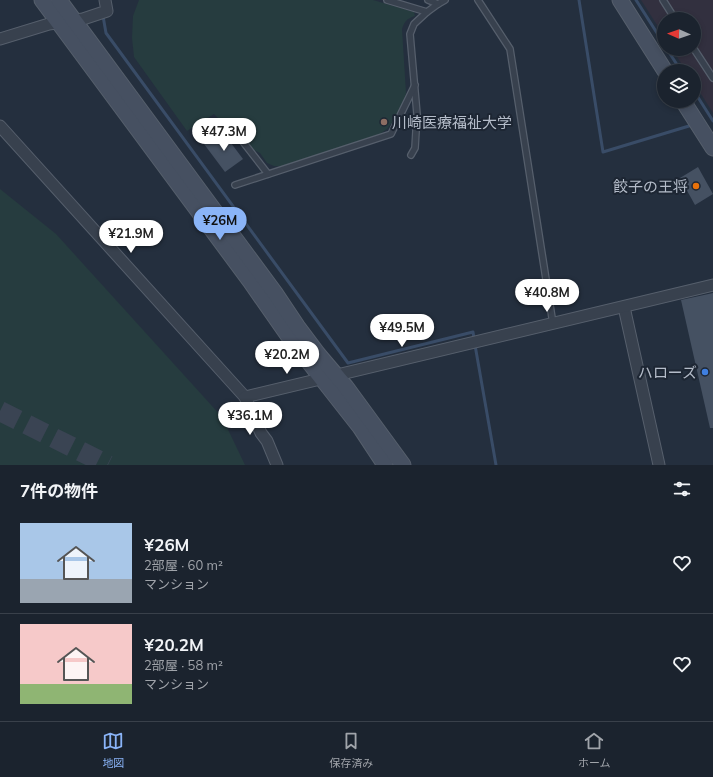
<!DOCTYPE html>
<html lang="ja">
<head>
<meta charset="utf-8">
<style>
	body { margin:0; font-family:Mulish,"Noto Sans JP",sans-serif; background:#282f3a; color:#f1f3f6; height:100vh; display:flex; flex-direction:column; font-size:15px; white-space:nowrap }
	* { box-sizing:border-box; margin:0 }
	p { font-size:13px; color:#a0a4aa }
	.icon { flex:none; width:22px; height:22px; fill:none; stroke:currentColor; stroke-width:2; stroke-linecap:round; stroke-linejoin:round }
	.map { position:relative; height:465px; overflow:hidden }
	.drawer { display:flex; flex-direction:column; background:#1b232e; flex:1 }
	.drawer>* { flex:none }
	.needle { width:26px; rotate:272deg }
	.tools { position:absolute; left:657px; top:12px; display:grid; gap:8px }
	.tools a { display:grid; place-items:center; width:44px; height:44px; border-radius:50%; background:#1b232e; box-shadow:0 2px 6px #0003,0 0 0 1px #39404a; font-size:20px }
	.price { position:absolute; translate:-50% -34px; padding:0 9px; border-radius:14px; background:#fff; color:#222; font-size:13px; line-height:26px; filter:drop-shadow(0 1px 2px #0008) }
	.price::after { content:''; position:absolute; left:50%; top:24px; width:12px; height:9px; margin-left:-6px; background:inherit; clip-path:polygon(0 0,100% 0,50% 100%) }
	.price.selected { background:#8ab4f8; color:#111 }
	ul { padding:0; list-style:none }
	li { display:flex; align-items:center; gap:12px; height:100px; padding:0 20px }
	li+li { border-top:1px solid #39404a }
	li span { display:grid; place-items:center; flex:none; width:112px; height:80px; border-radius:0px; color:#555 }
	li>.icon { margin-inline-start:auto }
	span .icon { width:48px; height:48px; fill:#fffc; stroke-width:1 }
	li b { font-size:17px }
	h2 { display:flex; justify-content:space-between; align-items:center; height:48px; padding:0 20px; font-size:17px }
	.dock { display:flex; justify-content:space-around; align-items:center; height:56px; border-top:1px solid #39404a; background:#1b232e; font-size:11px; color:#a0a4aa }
	.dock a { display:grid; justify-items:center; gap:2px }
	.dock .selected { color:#8ab4f8 }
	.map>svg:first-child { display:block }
	.medical { fill:#32303f }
	.green { fill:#263c3f }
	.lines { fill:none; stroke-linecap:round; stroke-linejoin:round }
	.stream { stroke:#394c67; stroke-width:3 }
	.building { fill:#455162 }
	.highway-tunnel { stroke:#3a4453; stroke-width:20; stroke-dasharray:20 10; stroke-linecap:butt }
	.lane-casing { stroke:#565f6c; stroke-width:8 }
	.street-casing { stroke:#565f6c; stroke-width:13 }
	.secondary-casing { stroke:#565f6c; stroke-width:17 }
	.lane { stroke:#38414e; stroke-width:5.5 }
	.street { stroke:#38414e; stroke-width:11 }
	.secondary { stroke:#465061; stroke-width:15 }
	.education-dot { fill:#8d6e63; stroke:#1d2633; stroke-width:1.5 }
	.food-dot { fill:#e8710a; stroke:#1d2633; stroke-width:1.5 }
	.shop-dot { fill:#3f7fe0; stroke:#1d2633; stroke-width:1.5 }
	.labels { text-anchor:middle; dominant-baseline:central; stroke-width:4; stroke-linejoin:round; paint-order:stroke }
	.poi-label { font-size:15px; fill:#b4bcc9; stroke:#1d2633; text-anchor:end }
</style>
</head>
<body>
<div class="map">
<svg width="713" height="465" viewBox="0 0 713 465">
	<rect width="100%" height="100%" fill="#242f3e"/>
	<!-- medical -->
	<path class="medical" d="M 641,0 L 713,0 L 713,113 L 694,83 L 694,71 L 686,71 L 672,49 L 694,49 L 694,19 L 664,19 L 664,36 Z"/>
	<!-- green -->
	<g class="green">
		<path d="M 139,0 L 373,0 L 414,12 L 415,16 C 406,19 405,21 402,29 L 406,93 L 402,106 L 395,119 L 387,129 L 377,136 L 286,167 L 274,166 L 267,163 L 260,153 L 250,148 L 232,123 L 227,127 L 214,114 L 187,131 L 134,57 L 132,38 L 133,16 Z"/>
		<path d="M 0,189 L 56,234 L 222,417 L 245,465 L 0,465 Z"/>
	</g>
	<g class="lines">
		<!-- stream -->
		<g class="stream">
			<path d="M 579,0 L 603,152 L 689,126"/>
			<path d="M 636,0 L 664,44"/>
			<path d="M 103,16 L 106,33 L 348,363 L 473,332 L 474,339"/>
			<path d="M 667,49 L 681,71"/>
			<path d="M 694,91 L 713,121"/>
			<path d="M 475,345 L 496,465"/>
		</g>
	</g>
	<!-- building -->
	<g class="building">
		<path d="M 222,131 L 243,159 L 225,172 L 204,144 Z"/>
		<path d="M 698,167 L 713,194 L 695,205 L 680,178 Z"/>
		<path d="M 713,293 L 713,428 L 710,428 L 681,300 Z"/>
	</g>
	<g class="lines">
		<!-- highway-tunnel -->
		<path class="highway-tunnel" d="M 0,411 L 108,465"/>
		<!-- lane casing -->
		<g class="lane-casing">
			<g id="lane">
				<path d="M 387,0 L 427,12"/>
				<path d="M 428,0 L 438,4 L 445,0"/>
				<path d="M 478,0 L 510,49 L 553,324"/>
				<path d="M 663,0 L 675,19"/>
				<path d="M 694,49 L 713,78"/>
				<path d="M 233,129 L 268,174"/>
				<path d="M 411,155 L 415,148 L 417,114 L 410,34 L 414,24 L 427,12 L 438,4"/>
				<path d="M 235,185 L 391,134 L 415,85"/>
			</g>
		</g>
		<!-- street casing -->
		<g class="street-casing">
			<g id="street">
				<path d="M 0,39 L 49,24 L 83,19 L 107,11 L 105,0"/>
				<path d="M 0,126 L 245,397 L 261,433 L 267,441 L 277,465"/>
				<path d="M 624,307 L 659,465"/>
				<path d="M 245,397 L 713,285"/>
			</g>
		</g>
		<!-- secondary casing -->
		<g class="secondary-casing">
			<g id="secondary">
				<path d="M 42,0 L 250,281 L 287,334 L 360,427 L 385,465"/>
				<path d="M 59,0 L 275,293 L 297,326 L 318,354 L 346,387 L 403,465"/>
				<path d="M 620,0 L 665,71"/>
				<path d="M 683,101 L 713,148"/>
			</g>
		</g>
		<!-- lane -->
		<use href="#lane" class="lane"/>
		<!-- street -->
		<use href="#street" class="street"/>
		<!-- secondary -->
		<use href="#secondary" class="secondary"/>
	</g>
	<!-- markers -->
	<circle class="education-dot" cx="384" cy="122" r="4"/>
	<circle class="food-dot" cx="696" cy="186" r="4"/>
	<circle class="shop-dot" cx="705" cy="372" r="4"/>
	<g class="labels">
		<!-- poi labels -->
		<g class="poi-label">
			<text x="392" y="122" text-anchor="start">川崎医療福祉大学</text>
			<text x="688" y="186">餃子の王将</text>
			<text x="697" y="372">ハローズ</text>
		</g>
	</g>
</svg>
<div class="tools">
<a><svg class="needle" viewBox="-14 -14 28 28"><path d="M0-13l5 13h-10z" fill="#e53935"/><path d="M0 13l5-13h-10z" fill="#a0a4aa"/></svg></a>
<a><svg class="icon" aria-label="layers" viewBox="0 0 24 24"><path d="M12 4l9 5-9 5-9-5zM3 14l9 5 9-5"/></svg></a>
</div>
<b class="price" style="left:224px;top:152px">¥47.3M</b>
<b class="price selected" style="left:220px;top:241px">¥26M</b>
<b class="price" style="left:131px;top:254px">¥21.9M</b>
<b class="price" style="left:547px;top:313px">¥40.8M</b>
<b class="price" style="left:402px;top:348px">¥49.5M</b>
<b class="price" style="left:287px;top:375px">¥20.2M</b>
<b class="price" style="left:250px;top:436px">¥36.1M</b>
</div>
<section class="drawer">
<h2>7件の物件<svg class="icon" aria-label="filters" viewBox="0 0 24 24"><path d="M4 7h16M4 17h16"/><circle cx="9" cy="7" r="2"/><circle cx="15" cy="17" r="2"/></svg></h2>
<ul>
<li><span style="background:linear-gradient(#a9c7e8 70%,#9aa5b1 0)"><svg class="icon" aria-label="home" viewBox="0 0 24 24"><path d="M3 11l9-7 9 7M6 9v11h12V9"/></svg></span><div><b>¥26M</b><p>2部屋 · 60 m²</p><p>マンション</p></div><svg class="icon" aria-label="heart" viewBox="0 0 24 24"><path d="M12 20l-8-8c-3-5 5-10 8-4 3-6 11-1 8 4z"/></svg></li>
<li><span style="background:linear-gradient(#f6c9c9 75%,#8fb573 0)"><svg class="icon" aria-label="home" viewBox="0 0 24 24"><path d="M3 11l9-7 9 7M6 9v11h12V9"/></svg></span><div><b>¥20.2M</b><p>2部屋 · 58 m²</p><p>マンション</p></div><svg class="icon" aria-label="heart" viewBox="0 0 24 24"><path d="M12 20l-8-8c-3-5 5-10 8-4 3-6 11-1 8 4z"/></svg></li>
</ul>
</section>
<nav class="dock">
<a class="selected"><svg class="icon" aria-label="map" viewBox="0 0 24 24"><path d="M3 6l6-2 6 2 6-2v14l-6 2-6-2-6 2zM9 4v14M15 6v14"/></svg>地図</a>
<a><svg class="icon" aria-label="saved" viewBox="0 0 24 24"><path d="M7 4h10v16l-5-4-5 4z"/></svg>保存済み</a>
<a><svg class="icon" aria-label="home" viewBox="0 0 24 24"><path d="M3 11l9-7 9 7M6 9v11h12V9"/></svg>ホーム</a>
</nav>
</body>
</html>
